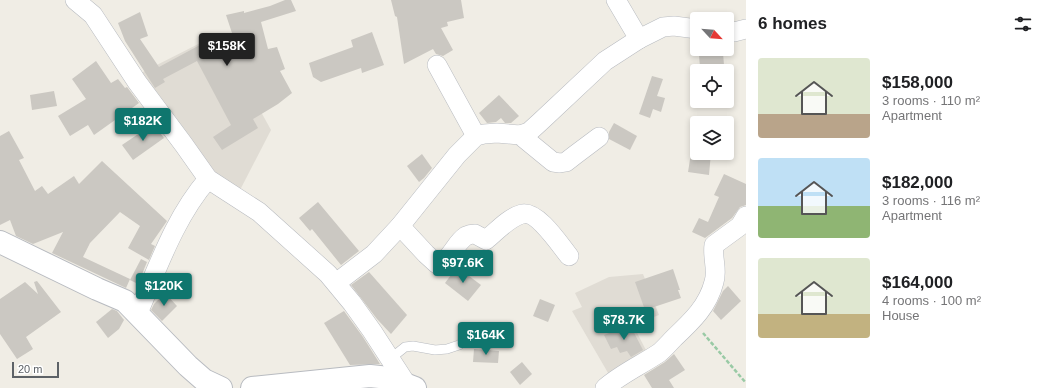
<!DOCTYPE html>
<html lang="en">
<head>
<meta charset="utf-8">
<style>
	body { margin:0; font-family:Arial,sans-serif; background:#f6f6f6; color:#202124; height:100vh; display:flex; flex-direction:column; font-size:15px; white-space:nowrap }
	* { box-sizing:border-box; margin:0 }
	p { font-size:13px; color:#757577 }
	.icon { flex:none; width:22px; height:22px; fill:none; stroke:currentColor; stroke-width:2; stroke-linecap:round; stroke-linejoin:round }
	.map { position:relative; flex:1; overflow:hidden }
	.drawer { display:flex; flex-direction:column; background:#fff; width:300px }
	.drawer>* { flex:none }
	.needle { width:26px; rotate:116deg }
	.controls { position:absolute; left:690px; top:12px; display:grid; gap:8px }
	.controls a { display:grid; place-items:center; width:44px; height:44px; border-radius:4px; background:#fff; box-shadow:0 2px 6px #0003; font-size:20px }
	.scale { position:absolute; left:12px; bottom:10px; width:47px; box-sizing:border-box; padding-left:4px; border:2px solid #5d6267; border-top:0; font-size:11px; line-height:14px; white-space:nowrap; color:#5d6267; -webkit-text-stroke:3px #fff; paint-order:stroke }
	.price { position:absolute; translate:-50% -34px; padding:0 9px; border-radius:4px; background:#0f766e; color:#fff; font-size:13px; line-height:26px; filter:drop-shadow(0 1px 2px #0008) }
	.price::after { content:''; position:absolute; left:50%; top:24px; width:12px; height:9px; margin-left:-6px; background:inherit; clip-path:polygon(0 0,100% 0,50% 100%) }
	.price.on { background:#222; color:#fff }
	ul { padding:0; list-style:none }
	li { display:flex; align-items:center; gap:12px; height:100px; padding:0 12px }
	li span { display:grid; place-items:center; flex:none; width:112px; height:80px; border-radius:4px; color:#555 }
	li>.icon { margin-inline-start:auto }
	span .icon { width:48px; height:48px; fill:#fffc; stroke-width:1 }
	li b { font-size:17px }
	h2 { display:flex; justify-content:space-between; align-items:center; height:48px; padding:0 12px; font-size:17px }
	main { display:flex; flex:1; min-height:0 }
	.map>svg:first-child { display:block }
	.education { fill:#e0dcd4 }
	.building { fill:#cbc8c2 }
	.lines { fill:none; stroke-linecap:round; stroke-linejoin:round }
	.service-casing { stroke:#b8bbc0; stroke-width:10 }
	.minor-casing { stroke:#b8bbc0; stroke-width:20 }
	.tertiary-casing { stroke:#b8bbc0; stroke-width:24 }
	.path { stroke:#99caa5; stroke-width:2.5; stroke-dasharray:4 2; stroke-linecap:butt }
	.service { stroke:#fff; stroke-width:9 }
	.minor { stroke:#fff; stroke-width:19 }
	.tertiary { stroke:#fff; stroke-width:22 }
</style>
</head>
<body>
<main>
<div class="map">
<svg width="746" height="388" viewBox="0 0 746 388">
	<rect width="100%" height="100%" fill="#f0ede5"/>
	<!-- education -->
	<g class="education">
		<path d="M 218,34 L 271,130 L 239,192 L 204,167 L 141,73 Z"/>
		<path d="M 643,274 L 659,315 L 633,325 L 649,356 L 611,378 L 572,311 L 582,307 L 575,293 L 609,277 Z"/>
	</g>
	<!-- building -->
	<g class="building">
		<path d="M 285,0 L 291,0 L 296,11 L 261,22 L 268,49 L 277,47 L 285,69 L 280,71 L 292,93 L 278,104 L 253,119 L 258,128 L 222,150 L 213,137 L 231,125 L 197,61 L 163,79 L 165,82 L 155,88 L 125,41 L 118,23 L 140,12 L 148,36 L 140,39 L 159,67 L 211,39 L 212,41 L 232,33 L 226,15 L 244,11 L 244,13 L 270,6 Z"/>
		<path d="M 391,0 L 461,0 L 464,18 L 447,22 L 448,26 L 441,28 L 453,50 L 443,56 L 436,54 L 433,49 L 404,64 L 397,17 L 395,16 Z"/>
		<path d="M 372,32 L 384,65 L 362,73 L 361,68 L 321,82 L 313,77 L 309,63 L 353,47 L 351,40 Z"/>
		<path d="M 723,53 L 724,65 L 700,67 L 699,55 Z"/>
		<path d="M 96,61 L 111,83 L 118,79 L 125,88 L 127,87 L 139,103 L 94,135 L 88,125 L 70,136 L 58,116 L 86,99 L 72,79 Z"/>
		<path d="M 652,76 L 663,79 L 657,96 L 665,98 L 661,112 L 653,109 L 650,118 L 639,114 Z"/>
		<path d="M 54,91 L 57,106 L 32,110 L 30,95 Z"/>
		<path d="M 499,95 L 519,116 L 511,123 L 505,123 L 501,118 L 496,122 L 487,123 L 479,113 Z"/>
		<path d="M 614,123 L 637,136 L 630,150 L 609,139 L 609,132 Z"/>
		<path d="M 153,124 L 164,138 L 133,160 L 122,145 Z"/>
		<path d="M 9,131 L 24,158 L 19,160 L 35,191 L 42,186 L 48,194 L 74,176 L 79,184 L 102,161 L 167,221 L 151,244 L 155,246 L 149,260 L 128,248 L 140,226 L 120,212 L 90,243 L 83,257 L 130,279 L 126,288 L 52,253 L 63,232 L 33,244 L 16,236 L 10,220 L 0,225 L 0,136 Z"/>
		<path d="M 691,153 L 711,153 L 709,175 L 688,172 Z"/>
		<path d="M 422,154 L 432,168 L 424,178 L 419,182 L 407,166 Z"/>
		<path d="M 724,174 L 746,184 L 746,205 L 740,207 L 732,218 L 705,238 L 692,232 L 699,218 L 708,222 L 719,197 L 714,195 Z"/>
		<path d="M 318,202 L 359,251 L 341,265 L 312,229 L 310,231 L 299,218 Z"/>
		<path d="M 141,259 L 147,262 L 138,284 L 130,280 Z"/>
		<path d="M 457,267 L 481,285 L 468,301 L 445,283 Z"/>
		<path d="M 673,269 L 680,290 L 678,290 L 681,298 L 645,310 L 635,282 Z"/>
		<path d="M 369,272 L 407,315 L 391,334 L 377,319 L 351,285 Z"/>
		<path d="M 37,281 L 61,312 L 26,337 L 33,349 L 17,359 L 0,334 L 0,299 L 25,282 L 38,294 L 34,282 Z"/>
		<path d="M 728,286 L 741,301 L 721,320 L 713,311 L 723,291 Z"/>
		<path d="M 165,293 L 177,306 L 162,321 L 151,310 L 154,304 Z"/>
		<path d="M 540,299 L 555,305 L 548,322 L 533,316 Z"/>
		<path d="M 112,309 L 117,311 L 124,320 L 119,329 L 108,338 L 96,322 Z"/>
		<path d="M 344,311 L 363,337 L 380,364 L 350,365 L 324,323 Z"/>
		<path d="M 630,325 L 643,350 L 631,357 L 627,351 L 620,353 L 617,347 L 611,349 L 604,335 Z"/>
		<path d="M 474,349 L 499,351 L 498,363 L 473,362 Z"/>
		<path d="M 674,354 L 685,370 L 669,380 L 674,388 L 652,388 L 644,375 L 665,362 Z"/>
		<path d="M 522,362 L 532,374 L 520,385 L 510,372 Z"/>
	</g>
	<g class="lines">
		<!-- service casing -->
		<g class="service-casing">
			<path id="service" d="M 390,359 L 405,347 L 413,346 L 435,350 L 447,349 L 459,345 L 466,340 L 473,328 L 506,328"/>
		</g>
		<!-- minor casing -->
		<g class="minor-casing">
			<g id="minor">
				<path d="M 75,0 L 93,15 L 137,82 L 184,145 L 208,179 L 259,212 L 328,274 L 352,303 L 372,331 L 407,385"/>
				<path d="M 727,31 L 734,32 L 746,29"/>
				<path d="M 639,39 L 663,27 L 674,26 L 697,29"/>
				<path d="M 437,65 L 476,136"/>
				<path d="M 520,135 L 529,132 L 540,122 L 605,61 L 639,39 L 616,0"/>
				<path d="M 400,226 L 426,254 L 437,264 C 453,258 454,244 466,236 C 468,235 472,234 475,234 L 486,240 C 497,231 508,218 522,214 C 537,210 560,245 569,256"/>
				<path d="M 336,283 L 374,254 L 400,226 L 457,155 L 476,136 L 484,134 L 497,133 L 520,135 L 553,162 L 560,163 L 566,162 L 575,155 L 599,137"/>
				<path d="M 138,313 C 158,267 175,217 208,179"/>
				<path d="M 605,388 C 621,374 641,365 659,353 C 664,349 669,343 674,338 C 692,321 708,306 714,282 C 718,270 712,258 714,245 L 740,226 L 746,216"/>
			</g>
		</g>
		<!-- tertiary casing -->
		<g class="tertiary-casing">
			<g id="tertiary">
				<path d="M 0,242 L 97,289 L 125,301 L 188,366 L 204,380 L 221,388"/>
				<path d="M 252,388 L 370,376 L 389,378 L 415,388"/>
			</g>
		</g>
		<!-- path -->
		<path class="path" d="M 703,333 L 746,383"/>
		<!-- service -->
		<use href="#service" class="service"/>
		<!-- minor -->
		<use href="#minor" class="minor"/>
		<!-- tertiary -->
		<use href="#tertiary" class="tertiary"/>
	</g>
</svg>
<div class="controls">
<a><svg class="needle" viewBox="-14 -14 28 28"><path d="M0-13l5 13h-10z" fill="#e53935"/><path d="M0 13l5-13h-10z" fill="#757577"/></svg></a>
<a><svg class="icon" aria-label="locate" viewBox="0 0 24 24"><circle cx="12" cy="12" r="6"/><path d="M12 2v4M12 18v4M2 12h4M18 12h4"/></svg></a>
<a><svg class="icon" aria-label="layers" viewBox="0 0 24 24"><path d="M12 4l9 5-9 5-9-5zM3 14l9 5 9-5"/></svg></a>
</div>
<div class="scale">20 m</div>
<b class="price on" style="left:227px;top:67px">$158K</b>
<b class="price" style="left:143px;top:142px">$182K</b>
<b class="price" style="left:463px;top:284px">$97.6K</b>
<b class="price" style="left:164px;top:307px">$120K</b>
<b class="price" style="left:624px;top:341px">$78.7K</b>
<b class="price" style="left:486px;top:356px">$164K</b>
</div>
<section class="drawer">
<h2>6 homes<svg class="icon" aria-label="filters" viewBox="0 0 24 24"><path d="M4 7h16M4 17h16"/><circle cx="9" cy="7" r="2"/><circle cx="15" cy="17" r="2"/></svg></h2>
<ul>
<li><span style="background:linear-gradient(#dfe7d0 70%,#b9a48a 0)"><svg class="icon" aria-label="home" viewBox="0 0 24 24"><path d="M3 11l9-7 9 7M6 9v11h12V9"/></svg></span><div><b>$158,000</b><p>3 rooms · 110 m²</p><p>Apartment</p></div></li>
<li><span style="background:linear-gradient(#bfe0f5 60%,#8fb573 0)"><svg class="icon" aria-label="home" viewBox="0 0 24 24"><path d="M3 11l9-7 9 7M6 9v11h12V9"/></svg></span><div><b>$182,000</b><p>3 rooms · 116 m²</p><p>Apartment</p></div></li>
<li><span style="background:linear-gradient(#dfe7d0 70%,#c2b280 0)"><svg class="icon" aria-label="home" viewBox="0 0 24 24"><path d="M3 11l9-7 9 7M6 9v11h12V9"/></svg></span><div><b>$164,000</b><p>4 rooms · 100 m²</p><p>House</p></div></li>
</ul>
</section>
</main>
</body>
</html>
